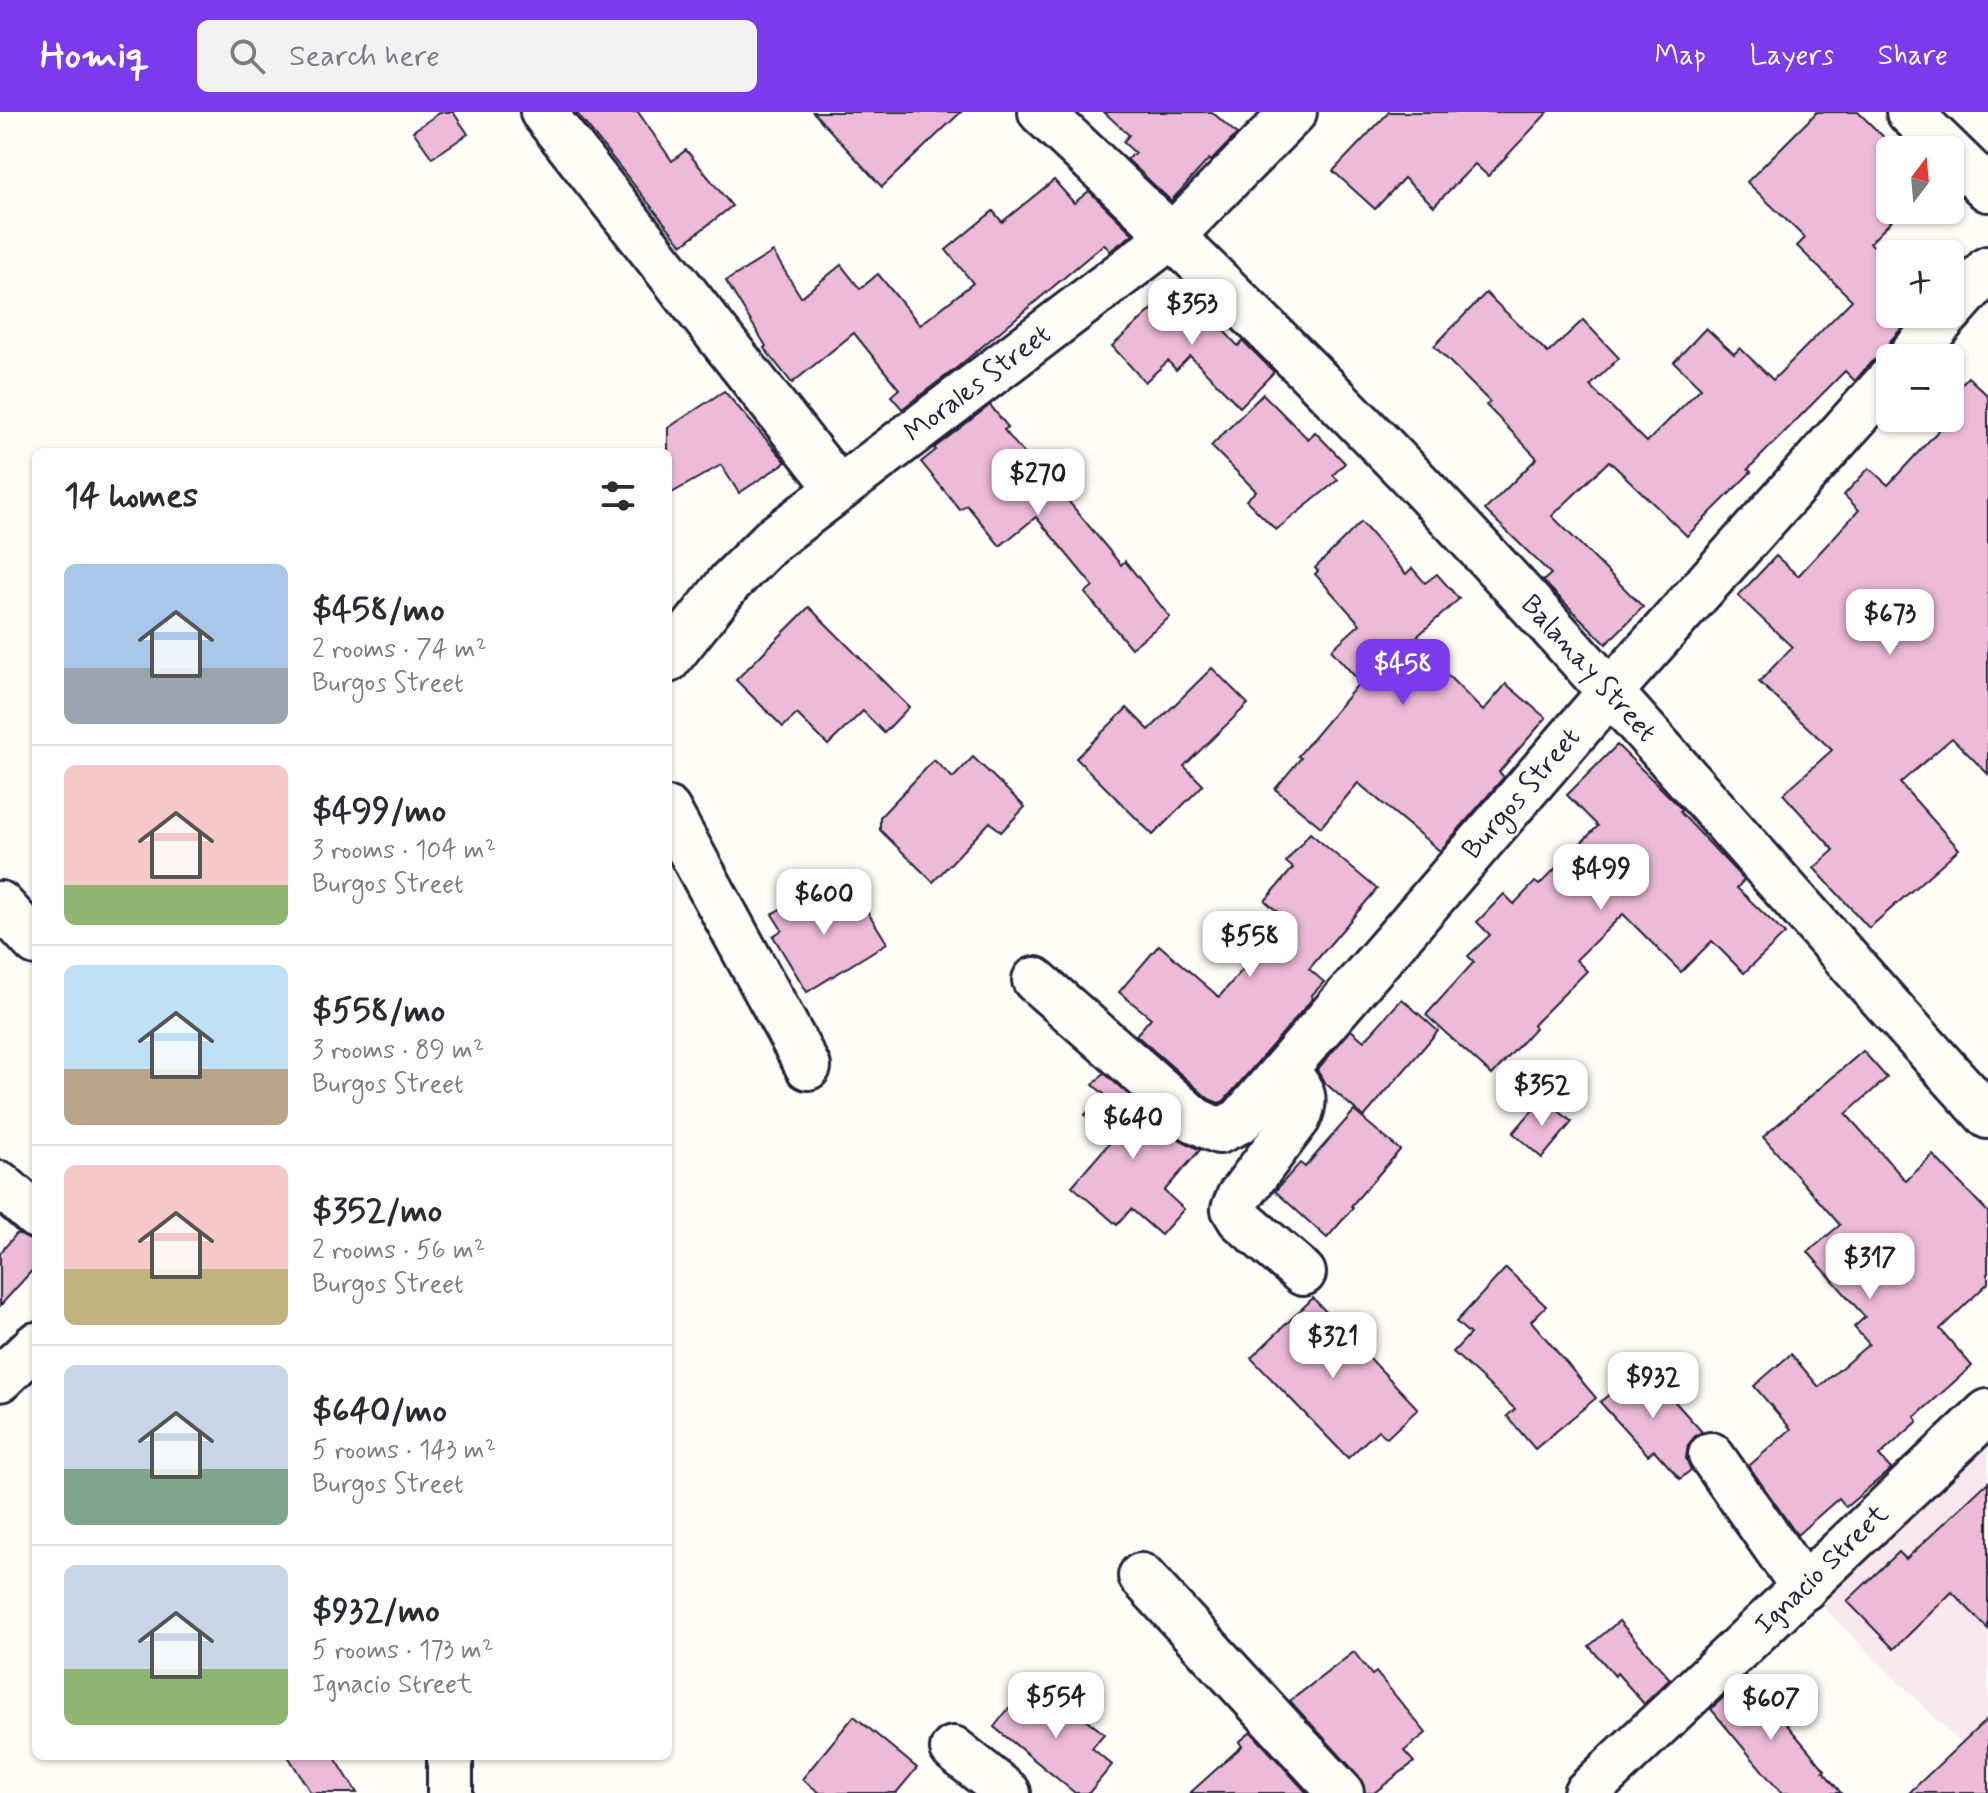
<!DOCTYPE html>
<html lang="en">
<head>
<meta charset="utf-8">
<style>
	body { margin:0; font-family:Mynerve,sans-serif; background:#f2f2f3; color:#2b2b33; height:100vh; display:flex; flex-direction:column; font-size:30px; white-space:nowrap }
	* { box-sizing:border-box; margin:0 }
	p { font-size:26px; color:#7c7c81 }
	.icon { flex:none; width:44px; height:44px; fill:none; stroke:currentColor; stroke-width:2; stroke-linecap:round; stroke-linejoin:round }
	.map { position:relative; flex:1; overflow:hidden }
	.drawer { position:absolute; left:32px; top:336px; width:640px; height:1312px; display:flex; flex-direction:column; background:#fff; border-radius:12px; box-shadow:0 2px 6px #0004 }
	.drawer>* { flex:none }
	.needle { width:52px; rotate:16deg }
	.controls { position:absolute; left:1876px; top:24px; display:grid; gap:16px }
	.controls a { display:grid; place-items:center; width:88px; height:88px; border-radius:12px; background:#fff; box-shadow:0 2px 6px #0004; font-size:40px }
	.price { position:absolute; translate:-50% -68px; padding:0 18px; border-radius:16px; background:#fff; color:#222; font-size:26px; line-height:52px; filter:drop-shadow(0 2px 4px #0008) }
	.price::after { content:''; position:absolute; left:50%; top:48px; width:24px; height:18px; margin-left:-12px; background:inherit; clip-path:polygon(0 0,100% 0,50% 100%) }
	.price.current { background:#7c3aed; color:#fff }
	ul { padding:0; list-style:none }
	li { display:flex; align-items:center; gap:24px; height:200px; padding:0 32px }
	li+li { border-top:2px solid #e1e1e2 }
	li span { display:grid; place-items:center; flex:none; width:224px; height:160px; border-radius:12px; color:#555 }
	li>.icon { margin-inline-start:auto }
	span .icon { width:96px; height:96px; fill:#fffc; stroke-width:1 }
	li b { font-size:34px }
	h2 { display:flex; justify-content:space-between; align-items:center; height:96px; padding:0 32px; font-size:34px }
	header { display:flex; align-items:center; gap:48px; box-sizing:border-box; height:112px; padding:0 40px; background:#7c3aed; color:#fff }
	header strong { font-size:38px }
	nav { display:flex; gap:44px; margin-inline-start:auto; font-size:28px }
	.search { width:560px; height:72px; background:#f2f2f3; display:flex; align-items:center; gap:20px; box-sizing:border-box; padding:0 28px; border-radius:12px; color:#7c7c81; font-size:30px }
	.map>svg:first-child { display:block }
	.built { fill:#f8e8ee }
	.building { fill:#edbad8; stroke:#22223b; stroke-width:2 }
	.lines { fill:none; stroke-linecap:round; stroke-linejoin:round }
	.minor-casing { stroke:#22223b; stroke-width:50 }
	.tertiary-casing { stroke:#22223b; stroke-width:50 }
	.minor { stroke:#fdfcf7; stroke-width:44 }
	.tertiary { stroke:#fdfcf7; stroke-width:44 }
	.labels { text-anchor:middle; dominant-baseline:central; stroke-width:6; stroke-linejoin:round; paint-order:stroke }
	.street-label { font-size:28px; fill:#22223b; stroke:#fdfcf7 }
</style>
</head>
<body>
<header>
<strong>Homiq</strong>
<div class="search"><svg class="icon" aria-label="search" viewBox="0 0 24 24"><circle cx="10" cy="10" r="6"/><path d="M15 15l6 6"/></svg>Search here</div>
<nav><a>Map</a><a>Layers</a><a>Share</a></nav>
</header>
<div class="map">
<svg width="1988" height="1681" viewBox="0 0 1988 1681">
	<rect width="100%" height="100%" fill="#fdfcf7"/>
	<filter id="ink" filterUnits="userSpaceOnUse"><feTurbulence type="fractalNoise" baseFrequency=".0125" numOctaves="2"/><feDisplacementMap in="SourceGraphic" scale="16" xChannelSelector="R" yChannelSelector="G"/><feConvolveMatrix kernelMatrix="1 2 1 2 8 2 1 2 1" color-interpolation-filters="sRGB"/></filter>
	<g filter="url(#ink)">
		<!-- built -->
		<path class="built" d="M 1988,1300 L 1988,1658 L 1804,1476 Z"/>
		<!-- building -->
		<g class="building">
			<path d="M 441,0 L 453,0 L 468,22 L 432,46 L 413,19 Z"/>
			<path d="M 576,0 L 638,0 L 672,49 L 686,38 L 732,94 L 682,133 Z"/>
			<path d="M 813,0 L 961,0 L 882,75 Z"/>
			<path d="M 1104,0 L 1212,0 L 1237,22 L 1211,49 L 1209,47 L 1171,89 L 1127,47 L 1135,41 L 1123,30 L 1129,23 Z"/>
			<path d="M 1389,0 L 1548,0 L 1488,64 L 1475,52 L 1434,94 L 1404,66 L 1375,97 L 1333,59 Z"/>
			<path d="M 1817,0 L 1858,0 L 1897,38 L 1890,38 L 1890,98 L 1902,98 L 1870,131 L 1890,149 L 1890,202 L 1915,202 L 1890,229 L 1884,242 L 1871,250 L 1855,269 L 1845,259 L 1748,357 L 1751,360 L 1687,424 L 1609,349 L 1552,404 L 1643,495 L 1606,532 L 1543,469 L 1551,462 L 1485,398 L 1537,346 L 1486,293 L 1490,290 L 1434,234 L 1486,181 L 1548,241 L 1583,208 L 1619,246 L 1590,274 L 1647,330 L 1701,276 L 1674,250 L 1706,216 L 1734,242 L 1740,236 L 1773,268 L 1852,188 L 1797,134 L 1805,126 L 1747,70 Z"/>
			<path d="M 1054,68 L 1074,91 L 1089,79 L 1133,122 L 1110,139 L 1104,132 L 959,254 L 902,297 L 891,284 L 899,277 L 854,221 L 792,271 L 764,236 L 766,234 L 726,169 L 773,140 L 801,185 L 841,153 L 860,177 L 878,162 L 920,213 L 973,171 L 946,138 L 993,99 L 1002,110 Z"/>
			<path d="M 1180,172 L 1238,234 L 1243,229 L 1274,260 L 1240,295 L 1190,244 L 1176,258 L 1168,249 L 1145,270 L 1112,234 Z"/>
			<path d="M 1968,265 L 1988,284 L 1988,662 L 1952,626 L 1900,671 L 1959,737 L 1869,816 L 1814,756 L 1834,738 L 1783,682 L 1832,638 L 1759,570 L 1792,535 L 1738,484 L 1776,444 L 1798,464 L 1859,398 L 1844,383 L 1869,356 L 1888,373 L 1950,306 L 1950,284 Z"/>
			<path d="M 724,279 L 786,350 L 739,381 L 721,353 L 668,383 L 668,316 Z"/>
			<path d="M 1263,282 L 1308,327 L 1315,320 L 1345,351 L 1333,363 L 1338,368 L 1276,418 L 1246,388 L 1256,379 L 1211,334 Z"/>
			<path d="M 990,293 L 1008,315 L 1004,318 L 1053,376 L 1056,374 L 1121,453 L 1125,449 L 1170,505 L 1131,536 L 1085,481 L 1093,474 L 1036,405 L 1000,434 L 967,393 L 960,398 L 921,350 L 936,338 L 934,336 Z"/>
			<path d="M 1361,410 L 1406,462 L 1412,456 L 1425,471 L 1437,462 L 1459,487 L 1413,528 L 1483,599 L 1506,572 L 1546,606 L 1499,660 L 1504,665 L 1440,739 L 1358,671 L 1321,715 L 1275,677 L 1301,646 L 1298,644 L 1360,570 L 1331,538 L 1360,512 L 1315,462 L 1318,459 L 1315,456 Z"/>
			<path d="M 809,495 L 909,595 L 884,621 L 863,599 L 828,633 L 797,602 L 783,615 L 736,568 Z"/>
			<path d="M 1212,556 L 1248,592 L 1184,654 L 1203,673 L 1153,723 L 1076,646 L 1127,596 L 1149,618 Z"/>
			<path d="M 1617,633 L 1675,690 L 1682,698 L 1680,700 L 1744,768 L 1737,776 L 1785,822 L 1744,861 L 1712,829 L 1681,860 L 1623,802 L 1576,848 L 1587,859 L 1533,913 L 1535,916 L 1492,963 L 1426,903 L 1474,850 L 1468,844 L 1490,823 L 1477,810 L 1504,782 L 1514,792 L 1535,770 L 1539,773 L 1598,714 L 1567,683 Z"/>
			<path d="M 973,645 L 1025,695 L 1001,720 L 990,710 L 933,770 L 880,718 L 880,705 L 934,648 L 953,666 Z"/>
			<path d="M 1310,721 L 1377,777 L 1309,857 L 1324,870 L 1311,884 L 1313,886 L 1224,989 L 1219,991 L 1209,987 L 1136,923 L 1151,906 L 1119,880 L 1159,833 L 1219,885 L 1286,807 L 1265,789 L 1293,756 L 1286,750 Z"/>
			<path d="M 818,774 L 827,791 L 842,782 L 856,805 L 867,799 L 887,831 L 807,880 L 773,824 L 782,818 L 772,802 Z"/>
			<path d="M 1402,887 L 1438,919 L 1364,1005 L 1324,970 L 1317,958 L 1351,918 L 1364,929 Z"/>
			<path d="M 1863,939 L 1887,966 L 1846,1002 L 1906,1069 L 1933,1043 L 1988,1100 L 1988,1171 L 1940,1217 L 1972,1254 L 1915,1305 L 1918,1309 L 1879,1344 L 1891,1357 L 1846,1395 L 1839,1386 L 1797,1423 L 1749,1354 L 1791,1317 L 1754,1274 L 1791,1242 L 1819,1275 L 1869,1232 L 1854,1215 L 1865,1205 L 1808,1140 L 1840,1113 L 1763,1025 Z"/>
			<path d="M 1104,961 L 1179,1027 L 1200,1038 L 1164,1079 L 1184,1097 L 1161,1123 L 1131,1097 L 1117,1113 L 1072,1074 L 1113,1027 L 1085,1003 L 1104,982 L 1093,973 Z"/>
			<path d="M 1543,986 L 1572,1010 L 1542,1046 L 1513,1021 Z"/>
			<path d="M 1354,999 L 1400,1038 L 1351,1094 L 1353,1096 L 1327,1126 L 1275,1079 L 1300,1051 L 1305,1055 Z"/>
			<path d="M 17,1121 L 30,1128 L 36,1128 L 36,1154 L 0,1194 L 0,1141 Z"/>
			<path d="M 1506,1156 L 1546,1194 L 1531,1209 L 1596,1286 L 1535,1337 L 1507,1304 L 1515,1297 L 1453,1240 L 1470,1222 L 1456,1210 Z"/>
			<path d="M 1313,1186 L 1418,1297 L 1387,1326 L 1378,1318 L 1348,1346 L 1251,1246 Z"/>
			<path d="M 1643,1254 L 1702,1320 L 1696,1323 L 1688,1333 L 1686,1346 L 1691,1358 L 1680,1367 L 1654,1338 L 1648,1343 L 1600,1290 Z"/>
			<path d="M 1988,1370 L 1988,1517 L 1952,1480 L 1894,1537 L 1847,1489 L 1899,1440 L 1906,1447 Z"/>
			<path d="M 1619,1509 L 1670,1567 L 1644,1592 L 1617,1561 L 1615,1564 L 1589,1534 Z"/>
			<path d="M 1354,1540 L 1372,1563 L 1376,1560 L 1426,1621 L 1404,1639 L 1414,1650 L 1374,1681 L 1365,1681 L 1359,1664 L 1290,1589 Z"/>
			<path d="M 1746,1564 L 1825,1658 L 1823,1659 L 1841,1681 L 1781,1681 L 1711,1597 Z"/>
			<path d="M 1024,1577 L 1040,1591 L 1050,1578 L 1104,1622 L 1092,1636 L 1112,1653 L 1089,1681 L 1075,1681 L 994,1615 Z"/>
			<path d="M 854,1604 L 917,1656 L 896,1681 L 820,1681 L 802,1667 Z"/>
			<path d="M 1988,1606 L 1988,1681 L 1909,1681 Z"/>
			<path d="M 1251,1620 L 1307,1681 L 1190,1681 L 1242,1634 L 1239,1630 Z"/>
			<path d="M 288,1644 L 334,1644 L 357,1681 L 311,1681 Z"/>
		</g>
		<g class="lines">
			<!-- minor casing -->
			<g class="minor-casing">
				<g id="minor">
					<path d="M 543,0 L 839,377"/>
					<path d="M 1041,0 C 1169,120 1295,243 1417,370 C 1613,576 1796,794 1988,1004"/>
					<path d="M 1909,0 L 1948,38"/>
					<path d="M 1950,40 L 1988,77"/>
					<path d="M 1950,200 L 1988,157"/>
					<path d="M 1909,246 L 1948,202"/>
					<path d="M 668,548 L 730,470 L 772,428 L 1173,123 L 1294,0"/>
					<path d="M 668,698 L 808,955"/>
					<path d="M 0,792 L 36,831"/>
					<path d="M 1035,868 L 1195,1008 L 1219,1019 L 1240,1009 L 1610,580 L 1890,267"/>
					<path d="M 1285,957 C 1299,977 1309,982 1298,1006 L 1239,1085 L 1234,1097 L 1240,1107 L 1303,1161"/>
					<path d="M 0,1072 L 36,1104"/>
					<path d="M 0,1267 L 36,1233"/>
					<path d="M 1711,1343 L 1804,1476"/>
					<path d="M 1141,1464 L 1341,1681"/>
					<path d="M 953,1637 L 1008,1681"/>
					<path d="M 450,1644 L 450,1681"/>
				</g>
			</g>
			<!-- tertiary casing -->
			<g class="tertiary-casing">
				<path id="tertiary" d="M 1586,1681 L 1988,1300"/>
			</g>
			<!-- minor -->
			<use href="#minor" class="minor"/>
			<!-- tertiary -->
			<use href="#tertiary" class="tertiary"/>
		</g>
	</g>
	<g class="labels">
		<!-- street labels -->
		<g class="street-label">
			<text transform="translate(978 272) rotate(-37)">Morales Street</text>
			<text transform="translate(1588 557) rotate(48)">Balanay Street</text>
			<text transform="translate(1522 682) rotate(-49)">Burgos Street</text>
			<text transform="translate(1822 1458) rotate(-44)">Ignacio Street</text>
		</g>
	</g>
</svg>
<div class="controls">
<a><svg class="needle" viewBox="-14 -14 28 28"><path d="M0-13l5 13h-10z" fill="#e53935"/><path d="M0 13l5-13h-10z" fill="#7c7c81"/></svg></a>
<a>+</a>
<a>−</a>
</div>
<b class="price" style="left:1192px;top:235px">$353</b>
<b class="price" style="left:1038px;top:405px">$270</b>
<b class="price" style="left:1890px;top:545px">$673</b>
<b class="price current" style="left:1403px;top:595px">$458</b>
<b class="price" style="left:1601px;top:800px">$499</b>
<b class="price" style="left:824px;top:825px">$600</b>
<b class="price" style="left:1250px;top:867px">$558</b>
<b class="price" style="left:1542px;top:1016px">$352</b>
<b class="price" style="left:1133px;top:1049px">$640</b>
<b class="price" style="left:1870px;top:1189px">$317</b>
<b class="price" style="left:1333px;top:1268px">$321</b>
<b class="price" style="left:1653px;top:1308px">$932</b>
<b class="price" style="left:1056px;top:1628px">$554</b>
<b class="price" style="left:1771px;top:1630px">$607</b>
<section class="drawer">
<h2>14 homes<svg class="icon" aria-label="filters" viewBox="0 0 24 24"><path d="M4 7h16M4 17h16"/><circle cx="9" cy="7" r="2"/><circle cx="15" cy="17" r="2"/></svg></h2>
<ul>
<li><span style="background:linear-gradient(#a9c7e8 65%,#9aa5b1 0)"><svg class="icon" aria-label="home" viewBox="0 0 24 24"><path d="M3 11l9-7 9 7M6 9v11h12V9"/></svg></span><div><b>$458/mo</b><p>2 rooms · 74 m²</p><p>Burgos Street</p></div></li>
<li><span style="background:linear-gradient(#f6c9c9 75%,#8fb573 0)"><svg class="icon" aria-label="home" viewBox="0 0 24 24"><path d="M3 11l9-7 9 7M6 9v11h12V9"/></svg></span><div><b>$499/mo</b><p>3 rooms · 104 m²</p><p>Burgos Street</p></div></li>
<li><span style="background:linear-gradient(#bfe0f5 65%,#b9a48a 0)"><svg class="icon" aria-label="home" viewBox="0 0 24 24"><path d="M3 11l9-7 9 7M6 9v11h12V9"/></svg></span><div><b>$558/mo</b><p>3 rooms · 89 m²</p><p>Burgos Street</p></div></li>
<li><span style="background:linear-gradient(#f6c9c9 65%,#c2b280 0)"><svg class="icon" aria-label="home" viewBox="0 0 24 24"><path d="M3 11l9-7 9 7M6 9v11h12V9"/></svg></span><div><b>$352/mo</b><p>2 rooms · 56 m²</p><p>Burgos Street</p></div></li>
<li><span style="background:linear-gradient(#c9d6e8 65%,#7fa58c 0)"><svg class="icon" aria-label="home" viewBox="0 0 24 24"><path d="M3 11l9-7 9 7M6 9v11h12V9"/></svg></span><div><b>$640/mo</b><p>5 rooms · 143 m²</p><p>Burgos Street</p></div></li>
<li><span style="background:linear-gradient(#c9d6e8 65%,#8fb573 0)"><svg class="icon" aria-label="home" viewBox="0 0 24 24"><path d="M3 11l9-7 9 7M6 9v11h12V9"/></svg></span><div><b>$932/mo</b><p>5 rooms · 173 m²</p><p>Ignacio Street</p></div></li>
</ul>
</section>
</div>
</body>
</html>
